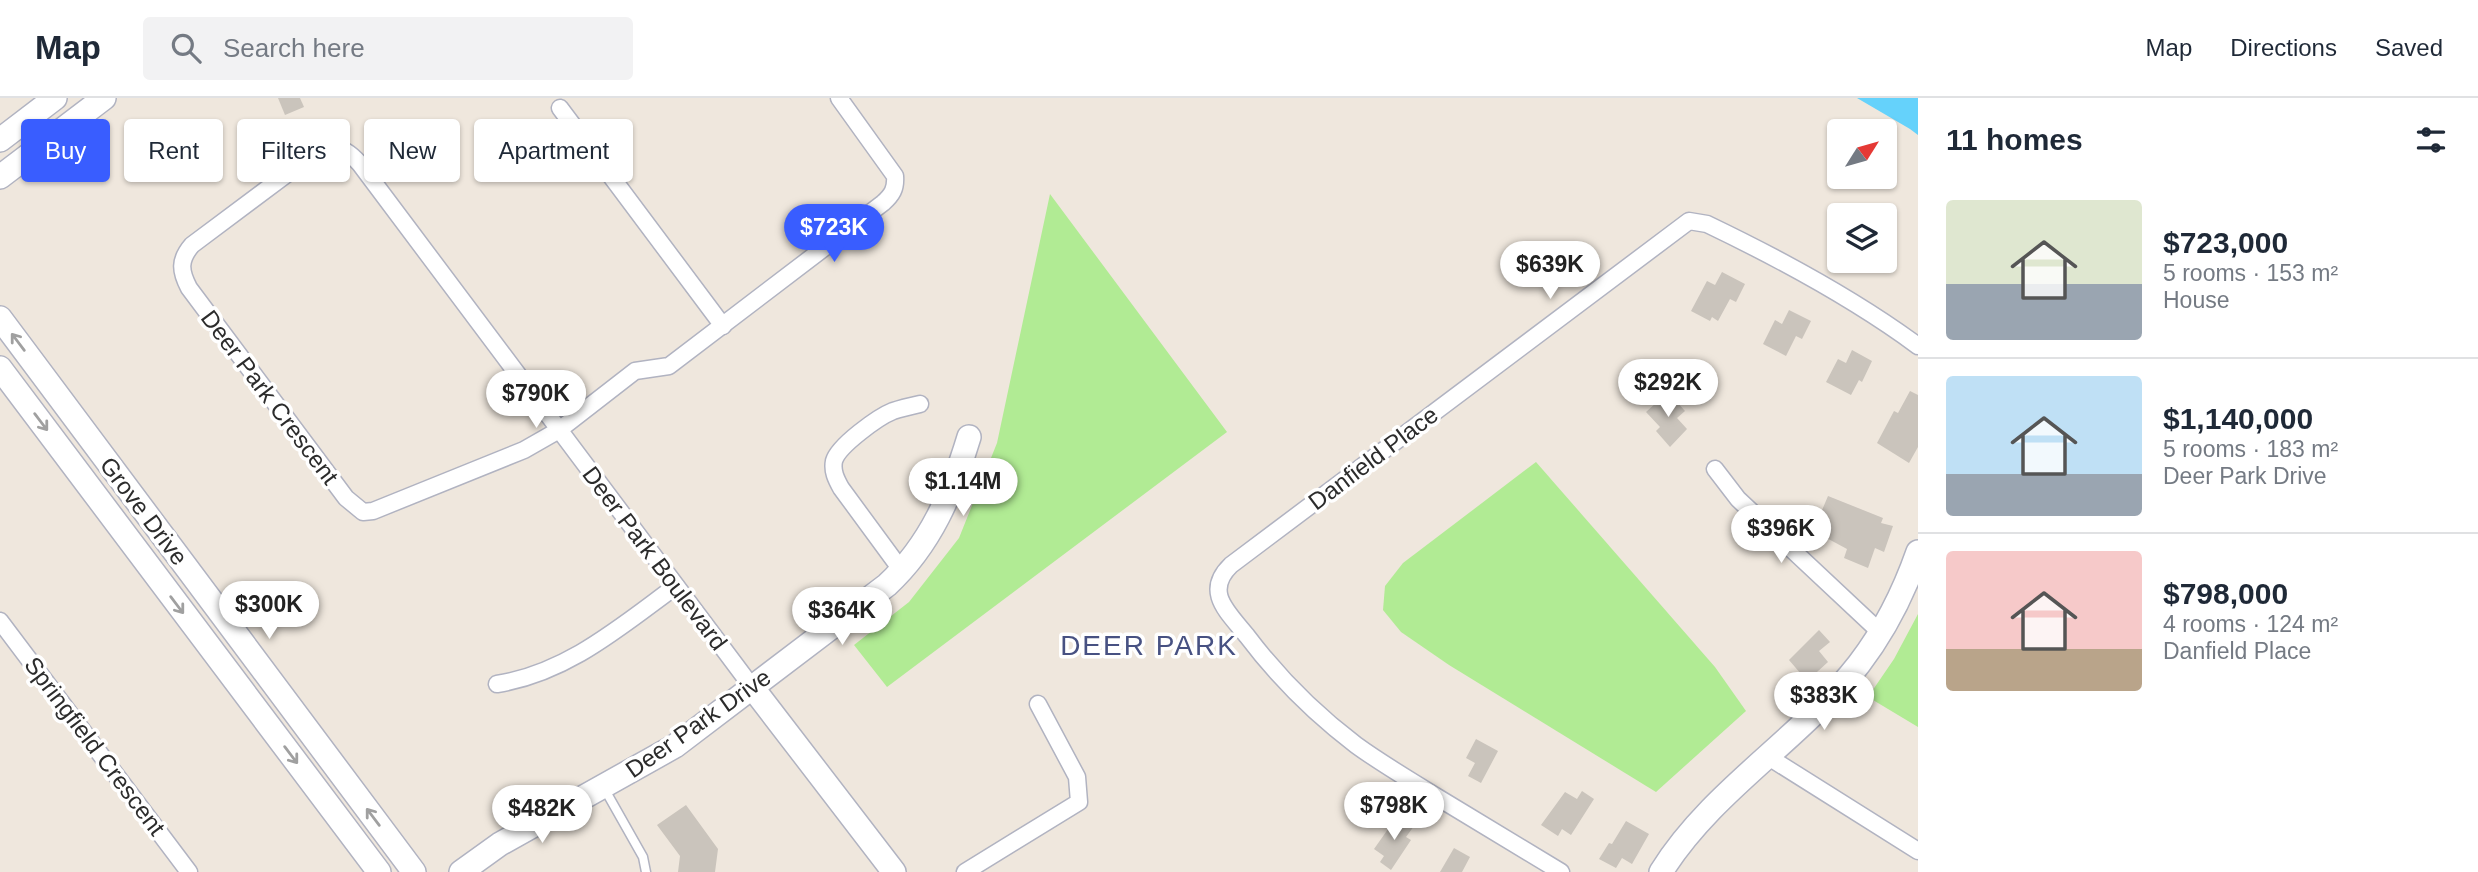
<!DOCTYPE html>
<html lang="en">
<head>
<meta charset="utf-8">
<style>
	body { margin:0; font-family:Helvetica,sans-serif; background:#f2f2f3; color:#1f2937; height:100vh; display:flex; flex-direction:column; font-size:26px; white-space:nowrap }
	* { box-sizing:border-box; margin:0 }
	p { font-size:23px; color:#747a83 }
	.icon { flex:none; width:38px; height:38px; fill:none; stroke:currentColor; stroke-width:2; stroke-linecap:round; stroke-linejoin:round }
	.map { position:relative; flex:1; overflow:hidden }
	.panel { display:flex; flex-direction:column; background:#fff; width:560px }
	.panel>* { flex:none }
	.guide { position:absolute; left:21px; top:21px; width:665px; height:63px; display:flex; gap:14px }
	.needle { width:46px; rotate:53deg }
	.fabs { position:absolute; left:1827px; top:21px; display:grid; gap:14px }
	.fabs a { display:grid; place-items:center; width:70px; height:70px; border-radius:7px; background:#fff; box-shadow:0 2px 5px #0004; font-size:35px }
	.price { position:absolute; translate:-50% -60px; padding:0 16px; border-radius:24px; background:#fff; color:#222; font-size:23px; line-height:46px; filter:drop-shadow(0 2px 4px #0008) }
	.price::after { content:''; position:absolute; left:50%; top:42px; width:21px; height:16px; margin-left:-10px; background:inherit; clip-path:polygon(0 0,100% 0,50% 100%) }
	.price.selected { background:#395dff; color:#fff }
	ul { padding:0; list-style:none }
	li { display:flex; align-items:center; gap:21px; height:175px; padding:0 28px }
	li+li { border-top:2px solid #e0e1e3 }
	li span { display:grid; place-items:center; flex:none; width:196px; height:140px; border-radius:7px; color:#555 }
	li>.icon { margin-inline-start:auto }
	span .icon { width:84px; height:84px; fill:#fffc; stroke-width:1 }
	li b { font-size:30px }
	h2 { display:flex; justify-content:space-between; align-items:center; height:84px; padding:0 28px; font-size:30px }
	.tag { padding:0 24px; border-radius:7px; background:#fff; box-shadow:0 2px 5px #0004; font-size:24px; line-height:63px }
	.tag.selected { background:#395dff; color:#fff }
	header { display:flex; align-items:center; gap:42px; box-sizing:border-box; height:98px; padding:0 35px; background:#fff; border-bottom:2px solid #e0e1e3 }
	header strong { font-size:33px }
	nav { display:flex; gap:38px; margin-inline-start:auto; font-size:24px }
	.search { width:490px; height:63px; background:#f2f2f3; display:flex; align-items:center; gap:18px; box-sizing:border-box; padding:0 24px; border-radius:7px; color:#747a83; font-size:26px }
	main { display:flex; flex:1; min-height:0 }
	.map>svg:first-child { display:block }
	.green { fill:#b1eb94 }
	.water { fill:#65d2fb }
	.building { fill:#cac4bc }
	.lines { fill:none; stroke-linecap:round; stroke-linejoin:round }
	.lane-casing { stroke:#b1b3c1; stroke-width:11 }
	.street-casing { stroke:#b1b3c1; stroke-width:19 }
	.secondary-casing { stroke:#b1b3c1; stroke-width:26 }
	.lane { stroke:#fff; stroke-width:8 }
	.street { stroke:#fff; stroke-width:16 }
	.secondary { stroke:#fff; stroke-width:23 }
	.oneway { stroke:#a0a0a0 }
	.labels { text-anchor:middle; dominant-baseline:central; stroke-width:7; stroke-linejoin:round; paint-order:stroke }
	.street-label { font-size:24px; fill:#2c2c2c; stroke:#fff }
	.quarter-label { font-size:28px; letter-spacing:2px; fill:#475182; stroke:#fff }
</style>
</head>
<body>
<header>
<strong>Map</strong>
<div class="search"><svg class="icon" aria-label="search" viewBox="0 0 24 24"><circle cx="10" cy="10" r="6"/><path d="M15 15l6 6"/></svg>Search here</div>
<nav><a>Map</a><a>Directions</a><a>Saved</a></nav>
</header>
<main>
<div class="map">
<svg width="1918" height="774" viewBox="0 0 1918 774">
	<rect width="100%" height="100%" fill="#efe7dd"/>
	<!-- green -->
	<g class="green">
		<path d="M 1050,96 L 1227,334 L 887,589 L 854,547 L 909,504 L 959,440 L 997,345 Z"/>
		<path d="M 1536,364 L 1715,569 L 1746,613 L 1656,694 L 1449,567 L 1401,534 L 1383,512 L 1385,488 L 1403,465 Z"/>
		<path d="M 1918,516 L 1918,629 L 1868,599 L 1894,561 Z"/>
	</g>
	<!-- water -->
	<path class="water" d="M 1857,0 L 1918,0 L 1918,37 L 1910,31 Z"/>
	<!-- building -->
	<g class="building">
		<path d="M 278,0 L 300,0 L 304,9 L 285,17 Z"/>
		<path d="M 1722,174 L 1745,186 L 1736,204 L 1730,201 L 1718,223 L 1712,219 L 1710,223 L 1691,213 L 1707,183 L 1715,187 Z"/>
		<path d="M 1789,212 L 1811,223 L 1802,241 L 1796,238 L 1786,258 L 1763,246 L 1775,222 L 1782,226 Z"/>
		<path d="M 1852,252 L 1872,263 L 1862,284 L 1859,282 L 1851,297 L 1826,284 L 1838,261 L 1846,265 Z"/>
		<path d="M 1910,293 L 1918,297 L 1918,349 L 1909,365 L 1877,345 L 1894,313 L 1898,315 Z"/>
		<path d="M 1668,294 L 1685,313 L 1677,320 L 1687,331 L 1670,349 L 1656,333 L 1660,329 L 1646,314 Z"/>
		<path d="M 1828,398 L 1883,420 L 1881,425 L 1893,428 L 1884,454 L 1875,450 L 1868,470 L 1844,460 L 1847,451 L 1821,437 L 1825,428 L 1817,424 Z"/>
		<path d="M 1819,532 L 1830,544 L 1819,553 L 1828,564 L 1807,583 L 1789,562 Z"/>
		<path d="M 1476,641 L 1498,653 L 1481,685 L 1468,678 L 1475,665 L 1466,660 Z"/>
		<path d="M 1582,693 L 1594,701 L 1571,737 L 1562,731 L 1558,738 L 1541,727 L 1565,694 L 1577,701 Z"/>
		<path d="M 686,707 L 718,751 L 715,774 L 678,774 L 680,758 L 657,727 Z"/>
		<path d="M 1398,717 L 1414,728 L 1406,739 L 1411,742 L 1391,772 L 1380,764 L 1384,758 L 1374,751 Z"/>
		<path d="M 1626,723 L 1649,736 L 1632,766 L 1622,760 L 1616,770 L 1599,761 L 1609,745 L 1612,746 Z"/>
		<path d="M 1454,750 L 1470,759 L 1462,774 L 1440,774 Z"/>
	</g>
	<g class="lines">
		<!-- lane casing -->
		<g class="lane-casing">
			<path id="lane" d="M 604,690 L 643,759 L 646,774"/>
		</g>
		<!-- street casing -->
		<g class="street-casing">
			<g id="street">
				<path d="M 560,10 L 723,228"/>
				<path d="M 1715,371 L 1738,401 L 1881,535"/>
				<path d="M 902,473 L 841,390 C 836,381 832,373 834,363 C 838,348 878,319 893,313 C 902,310 911,308 920,306"/>
				<path d="M 0,523 L 189,774"/>
				<path d="M 497,586 C 567,575 620,529 676,488"/>
				<path d="M 752,589 L 360,66 C 347,51 333,43 315,55 L 192,147 C 179,162 180,173 189,190 L 346,400 L 363,414 L 373,413 L 524,352 L 559,332 L 635,273 L 669,268 L 883,105 C 892,97 896,91 895,78 L 839,0"/>
				<path d="M 1767,658 L 1918,753"/>
				<path d="M 965,774 L 1079,704 L 1077,679 L 1038,606"/>
				<path d="M 1561,774 C 1520,749 1479,724 1437,699 C 1410,682 1382,666 1356,647 C 1315,616 1278,579 1247,538 C 1228,514 1203,494 1231,467 L 1689,123 L 1707,126 C 1780,161 1853,200 1918,248"/>
			</g>
		</g>
		<!-- secondary casing -->
		<g class="secondary-casing">
			<g id="secondary">
				<path d="M 0,42 L 55,0"/>
				<path d="M 0,79 L 104,0"/>
				<path d="M 0,220 L 414,774"/>
				<path d="M 0,270 L 379,774"/>
				<path d="M 752,589 L 894,774"/>
				<path d="M 461,774 L 500,746 L 675,648 L 887,487 C 931,446 952,395 969,339"/>
				<path d="M 1661,774 C 1712,692 1800,642 1859,566 C 1885,532 1904,494 1918,454"/>
			</g>
		</g>
		<!-- lane -->
		<use href="#lane" class="lane"/>
		<!-- street -->
		<use href="#street" class="street"/>
		<!-- secondary -->
		<use href="#secondary" class="secondary"/>
	</g>
	<!-- one-way arrows -->
	<defs><path id="oneway-shaft" d="M-6 0H5M1.5-3L5.5 0L1.5 3" fill="none" stroke-width="1.6" stroke-linecap="round" stroke-linejoin="round" transform="scale(1.75)"/></defs>
	<g class="oneway">
		<use href="#oneway-shaft" transform="translate(18 244) rotate(-127)"/>
		<use href="#oneway-shaft" transform="translate(41 324) rotate(53)"/>
		<use href="#oneway-shaft" transform="translate(177 507) rotate(53)"/>
		<use href="#oneway-shaft" transform="translate(291 657) rotate(53)"/>
		<use href="#oneway-shaft" transform="translate(373 719) rotate(-127)"/>
	</g>
	<g class="labels">
		<!-- street labels -->
		<g class="street-label">
			<text transform="translate(270 299) rotate(53)">Deer Park Crescent</text>
			<text transform="translate(1373 360) rotate(-37)">Danfield Place</text>
			<text transform="translate(144 413) rotate(53)">Grove Drive</text>
			<text transform="translate(655 460) rotate(53)">Deer Park Boulevard</text>
			<text transform="translate(698 625) rotate(-35)">Deer Park Drive</text>
			<text transform="translate(95 648) rotate(53)">Springfield Crescent</text>
		</g>
		<!-- quarter labels -->
		<g class="quarter-label">
			<text x="1149" y="547">DEER PARK</text>
		</g>
	</g>
</svg>
<div class="fabs">
<a><svg class="needle" viewBox="-14 -14 28 28"><path d="M0-13l5 13h-10z" fill="#e53935"/><path d="M0 13l5-13h-10z" fill="#747a83"/></svg></a>
<a><svg class="icon" aria-label="layers" viewBox="0 0 24 24"><path d="M12 4l9 5-9 5-9-5zM3 14l9 5 9-5"/></svg></a>
</div>
<b class="price selected" style="left:834px;top:166px">$723K</b>
<b class="price" style="left:1550px;top:203px">$639K</b>
<b class="price" style="left:1668px;top:321px">$292K</b>
<b class="price" style="left:536px;top:332px">$790K</b>
<b class="price" style="left:963px;top:420px">$1.14M</b>
<b class="price" style="left:1781px;top:467px">$396K</b>
<b class="price" style="left:269px;top:543px">$300K</b>
<b class="price" style="left:842px;top:549px">$364K</b>
<b class="price" style="left:1824px;top:634px">$383K</b>
<b class="price" style="left:1394px;top:744px">$798K</b>
<b class="price" style="left:542px;top:747px">$482K</b>
<div class="guide">
<a class="tag selected">Buy</a>
<a class="tag">Rent</a>
<a class="tag">Filters</a>
<a class="tag">New</a>
<a class="tag">Apartment</a>
</div>
</div>
<section class="panel">
<h2>11 homes<svg class="icon" aria-label="filters" viewBox="0 0 24 24"><path d="M4 7h16M4 17h16"/><circle cx="9" cy="7" r="2"/><circle cx="15" cy="17" r="2"/></svg></h2>
<ul>
<li><span style="background:linear-gradient(#dfe7d0 60%,#9aa5b1 0)"><svg class="icon" aria-label="home" viewBox="0 0 24 24"><path d="M3 11l9-7 9 7M6 9v11h12V9"/></svg></span><div><b>$723,000</b><p>5 rooms · 153 m²</p><p>House</p></div></li>
<li><span style="background:linear-gradient(#bfe0f5 70%,#9aa5b1 0)"><svg class="icon" aria-label="home" viewBox="0 0 24 24"><path d="M3 11l9-7 9 7M6 9v11h12V9"/></svg></span><div><b>$1,140,000</b><p>5 rooms · 183 m²</p><p>Deer Park Drive</p></div></li>
<li><span style="background:linear-gradient(#f6c9c9 70%,#b9a48a 0)"><svg class="icon" aria-label="home" viewBox="0 0 24 24"><path d="M3 11l9-7 9 7M6 9v11h12V9"/></svg></span><div><b>$798,000</b><p>4 rooms · 124 m²</p><p>Danfield Place</p></div></li>
</ul>
</section>
</main>
</body>
</html>
